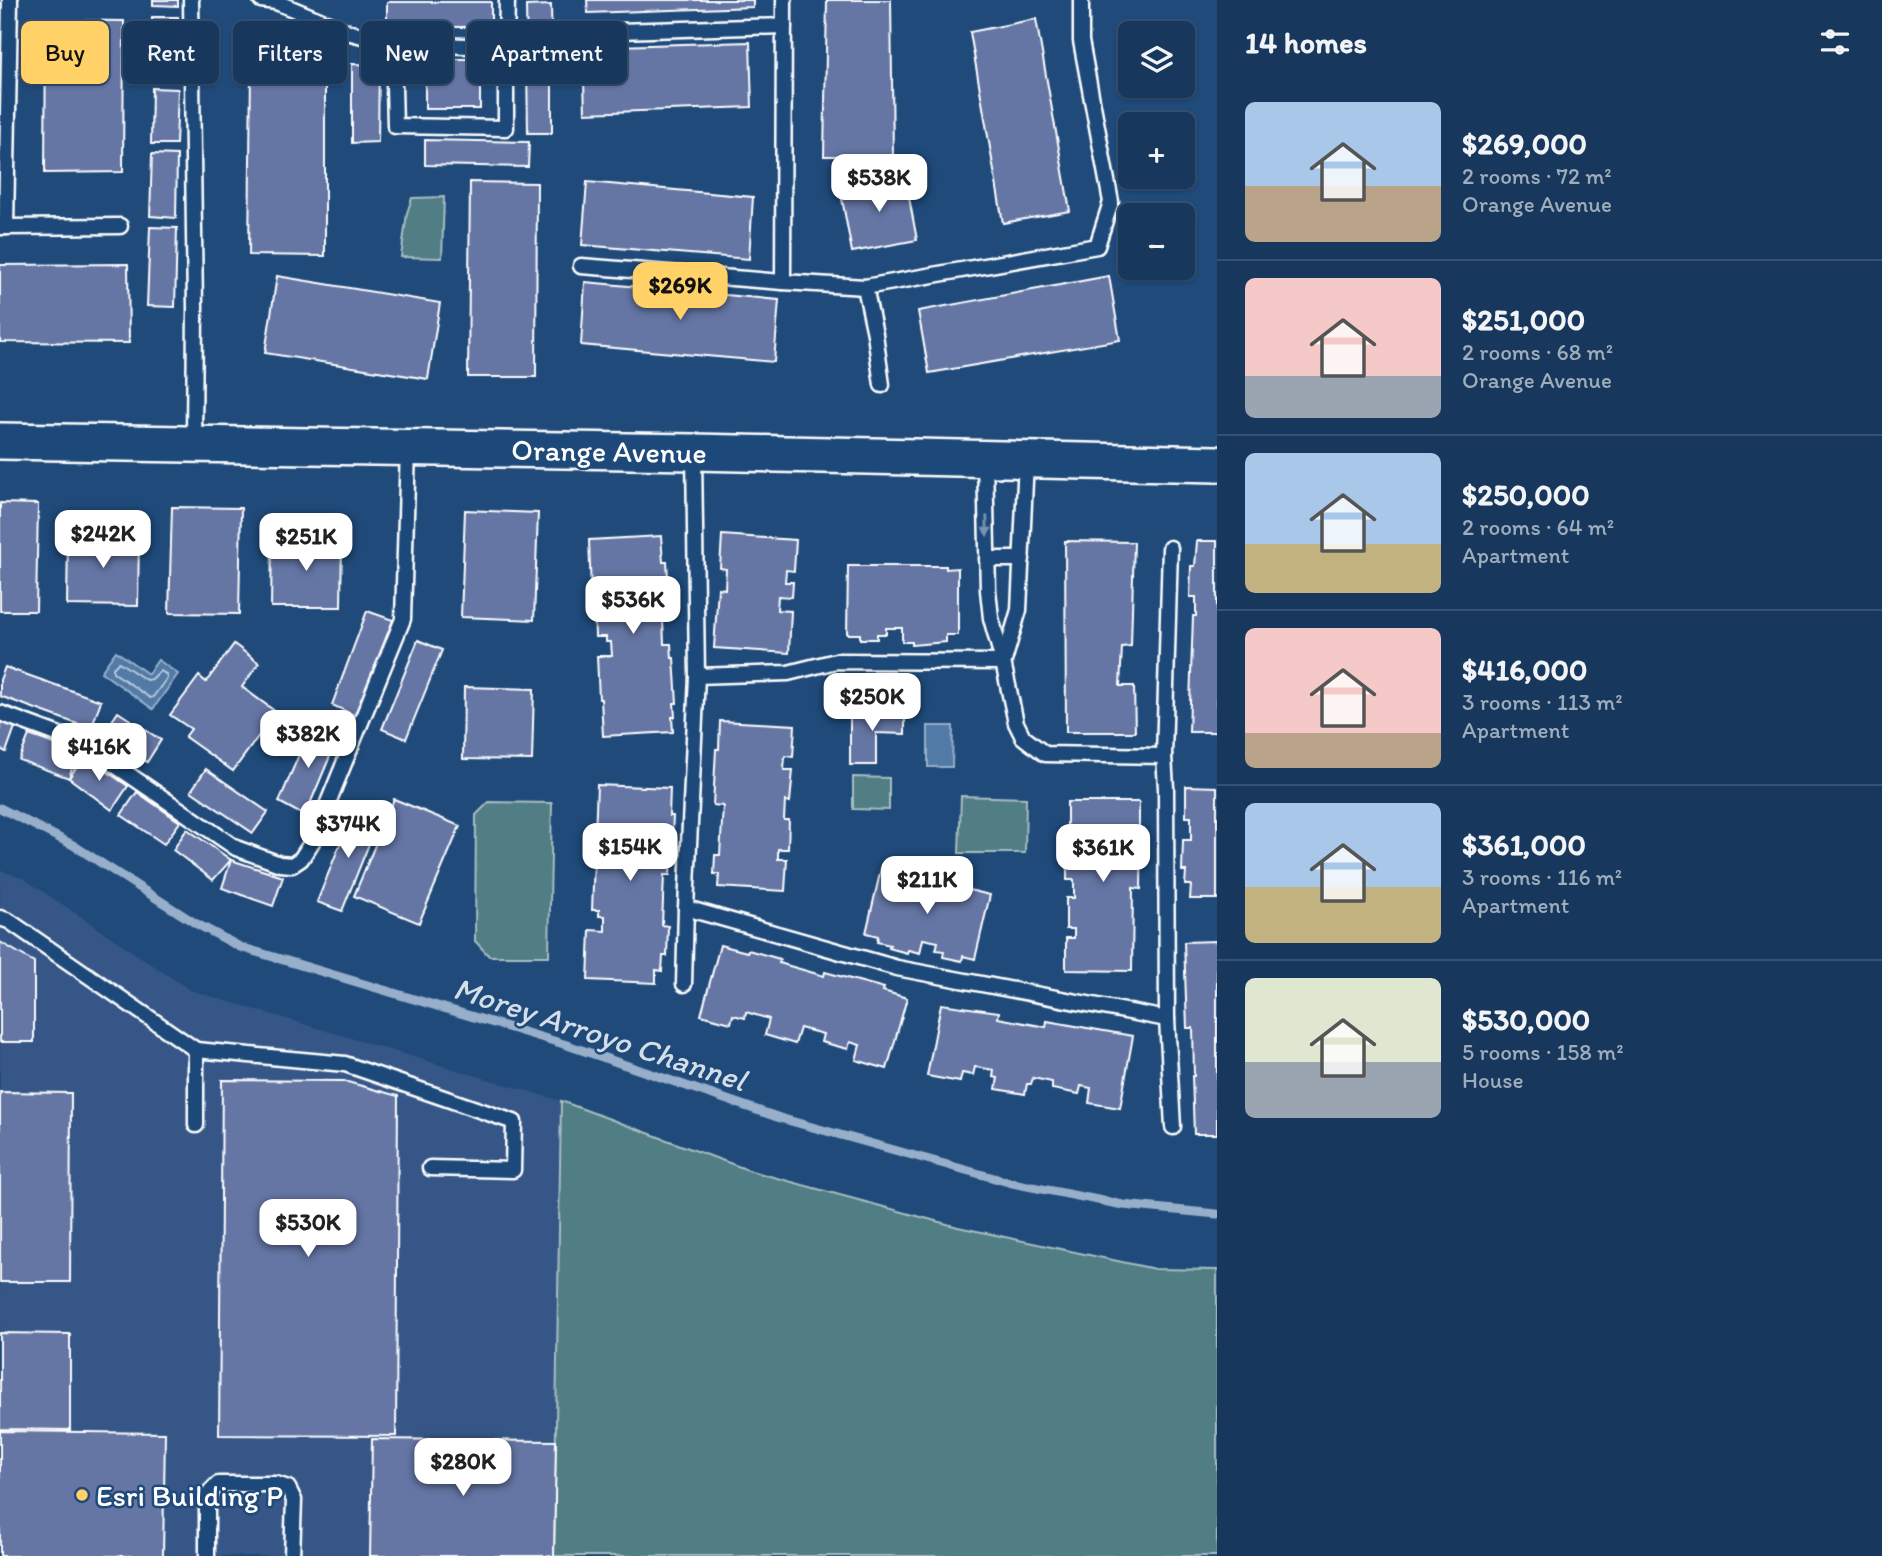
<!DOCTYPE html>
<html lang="en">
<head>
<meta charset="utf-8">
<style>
	body { margin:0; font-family:Itim,sans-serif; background:#244365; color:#f1f3f6; height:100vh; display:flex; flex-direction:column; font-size:26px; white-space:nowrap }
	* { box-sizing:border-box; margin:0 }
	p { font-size:23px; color:#9eacbb }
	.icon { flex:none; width:38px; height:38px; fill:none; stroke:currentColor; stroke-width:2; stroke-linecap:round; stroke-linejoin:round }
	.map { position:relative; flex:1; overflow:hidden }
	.sheet { display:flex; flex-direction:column; background:#17385c; width:665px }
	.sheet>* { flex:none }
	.hud { position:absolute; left:21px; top:21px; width:665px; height:63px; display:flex; gap:14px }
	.buttons { position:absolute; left:1118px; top:21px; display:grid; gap:14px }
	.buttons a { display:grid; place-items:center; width:77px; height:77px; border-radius:10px; background:#17385c; box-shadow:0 2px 5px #0004,0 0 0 2px #365272; font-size:35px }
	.price { position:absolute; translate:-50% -60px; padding:0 16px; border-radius:14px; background:#fff; color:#222; font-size:23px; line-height:46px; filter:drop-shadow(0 2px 4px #0008) }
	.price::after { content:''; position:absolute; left:50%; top:42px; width:21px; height:16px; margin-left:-10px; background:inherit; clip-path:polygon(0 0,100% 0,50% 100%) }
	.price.selected { background:#ffd166; color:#111 }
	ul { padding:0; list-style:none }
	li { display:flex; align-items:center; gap:21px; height:175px; padding:0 28px }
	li+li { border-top:2px solid #365272 }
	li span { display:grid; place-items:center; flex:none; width:196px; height:140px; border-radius:10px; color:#555 }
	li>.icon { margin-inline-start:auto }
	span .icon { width:84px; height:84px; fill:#fffc; stroke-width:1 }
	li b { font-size:30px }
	h2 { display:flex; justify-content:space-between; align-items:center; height:84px; padding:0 28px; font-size:30px }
	.chip { padding:0 24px; border-radius:10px; background:#17385c; box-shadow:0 2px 5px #0004,0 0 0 2px #365272; font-size:24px; line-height:63px }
	.chip.selected { background:#ffd166; color:#111 }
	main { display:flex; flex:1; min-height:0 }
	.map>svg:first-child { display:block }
	.built { fill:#345787 }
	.green { fill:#517d85; stroke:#a8bec2; stroke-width:2 }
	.water { fill:#517aa6; stroke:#97afca; stroke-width:2 }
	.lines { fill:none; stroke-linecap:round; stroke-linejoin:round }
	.shore { stroke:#b9cadb; stroke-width:2 }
	.stream { stroke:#97afca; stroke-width:9 }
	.building { fill:#6576a5; stroke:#fff; stroke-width:2 }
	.service-casing { stroke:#fff; stroke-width:19 }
	.tertiary-casing { stroke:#fff; stroke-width:40 }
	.service { stroke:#1f4a7a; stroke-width:14 }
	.tertiary { stroke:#1f4a7a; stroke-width:35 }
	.oneway { fill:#7992af }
	.poi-dot { fill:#ffd166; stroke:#1f4a7a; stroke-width:2.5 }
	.labels { text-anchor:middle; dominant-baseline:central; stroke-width:5; stroke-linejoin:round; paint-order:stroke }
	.street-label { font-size:30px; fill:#fff; stroke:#1f4a7a }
	.poi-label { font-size:30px; fill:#fff; stroke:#1f4a7a; text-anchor:start }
	.water-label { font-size:32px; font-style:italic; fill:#d4dee9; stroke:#1f4a7a }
</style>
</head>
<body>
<main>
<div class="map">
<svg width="1217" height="1556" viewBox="0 0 1217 1556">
	<rect width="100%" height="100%" fill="#1f4a7a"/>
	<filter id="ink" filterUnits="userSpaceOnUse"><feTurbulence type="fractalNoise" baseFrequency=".0143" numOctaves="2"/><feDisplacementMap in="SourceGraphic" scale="14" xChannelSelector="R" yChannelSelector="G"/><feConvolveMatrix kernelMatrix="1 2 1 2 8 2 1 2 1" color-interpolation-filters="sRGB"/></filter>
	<g filter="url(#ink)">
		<!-- built -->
		<path class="built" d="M 0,870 L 23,878 L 190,990 L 561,1101 L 554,1556 L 0,1556 Z"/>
		<!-- green -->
		<g class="green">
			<path d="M 444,197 L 442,258 L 401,257 L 407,213 L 412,198 Z"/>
			<path d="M 853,777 L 889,778 L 889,810 L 853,809 Z"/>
			<path d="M 961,796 L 1026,798 L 1025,853 L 959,853 Z"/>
			<path d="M 489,802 L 552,803 L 549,956 L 489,956 L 475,941 L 476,815 Z"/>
			<path d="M 561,1101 L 751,1171 L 958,1227 L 1155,1269 L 1217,1270 L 1217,1556 L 554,1556 Z"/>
		</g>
		<!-- water -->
		<g class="water">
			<path d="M 116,651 L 148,674 L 158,660 L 178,674 L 153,709 L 101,672 Z"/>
			<path d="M 928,726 L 953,726 L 952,767 L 928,767 Z"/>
		</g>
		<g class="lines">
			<!-- shore -->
			<path class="shore" d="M 119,662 L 146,680 L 152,679 L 160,671 L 166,674 L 167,678 L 153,697 L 150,698 L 113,672 L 113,668 Z"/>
			<!-- stream -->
			<path class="stream" d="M 0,808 L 73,845 L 195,923 L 240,947 L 567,1045 L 780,1118 L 1012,1183 L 1123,1205 L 1217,1214"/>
		</g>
		<!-- building -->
		<g class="building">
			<path d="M 153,0 L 178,0 L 178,6 L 153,5 Z"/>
			<path d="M 587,0 L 753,0 L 753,7 L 588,13 Z"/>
			<path d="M 827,0 L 891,0 L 893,156 L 824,156 Z"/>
			<rect x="387" y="2" width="104" height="25"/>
			<path d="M 551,5 L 552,57 L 527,58 L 526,6 Z"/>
			<path d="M 152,17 L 178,17 L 178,82 L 152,80 Z"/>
			<path d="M 1036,19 L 1070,211 L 1003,223 L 970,32 Z"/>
			<path d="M 46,20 L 124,21 L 123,172 L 45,173 Z"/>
			<path d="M 750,42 L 752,107 L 585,113 L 583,47 Z"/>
			<rect x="425" y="59" width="55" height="50"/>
			<path d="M 352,64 L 379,65 L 378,142 L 352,143 Z"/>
			<path d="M 527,65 L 552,65 L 552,133 L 528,133 Z"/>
			<path d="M 251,69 L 325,69 L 325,256 L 249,255 Z"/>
			<path d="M 152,88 L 178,89 L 176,144 L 151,144 Z"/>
			<path d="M 425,140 L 529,142 L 528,167 L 425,165 Z"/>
			<path d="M 152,154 L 177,155 L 176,218 L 150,216 Z"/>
			<path d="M 905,176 L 917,240 L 852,252 L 840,188 Z"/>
			<path d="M 470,182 L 537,183 L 536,377 L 468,377 Z"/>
			<path d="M 587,182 L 753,197 L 749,259 L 582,245 Z"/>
			<path d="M 150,227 L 177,228 L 175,307 L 147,306 Z"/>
			<path d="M 128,264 L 129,343 L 0,342 L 0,265 Z"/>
			<path d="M 277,276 L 440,303 L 428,379 L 265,353 Z"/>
			<path d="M 1109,276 L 1120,340 L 929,373 L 918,311 Z"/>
			<path d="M 585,282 L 779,300 L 774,362 L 581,345 Z"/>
			<path d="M 0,503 L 38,504 L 36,611 L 0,611 Z"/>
			<path d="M 172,507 L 241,508 L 239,614 L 169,613 Z"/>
			<path d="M 465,510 L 538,513 L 534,620 L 461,617 Z"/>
			<path d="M 68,535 L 139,536 L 138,606 L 67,605 Z"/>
			<path d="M 722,535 L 796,540 L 794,571 L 786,570 L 785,582 L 793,582 L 792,597 L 778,596 L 777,610 L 791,611 L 789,653 L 714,648 L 718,588 L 725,589 L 726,569 L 720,568 Z"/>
			<path d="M 661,536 L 663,562 L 667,562 L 669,594 L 662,595 L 664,644 L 671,644 L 672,658 L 674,658 L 677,703 L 674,703 L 675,717 L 672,717 L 673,732 L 603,736 L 601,699 L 599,699 L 597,656 L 612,656 L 611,642 L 606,642 L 606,637 L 595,637 L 594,608 L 597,608 L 596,591 L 591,591 L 589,540 Z"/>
			<path d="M 272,539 L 342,540 L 341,607 L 271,607 Z"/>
			<path d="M 1065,541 L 1134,542 L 1131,646 L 1122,647 L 1120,686 L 1134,686 L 1135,732 L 1066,732 Z"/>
			<path d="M 1197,541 L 1217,541 L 1217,732 L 1189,732 L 1193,616 L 1196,616 L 1196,597 L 1190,597 L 1191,566 L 1195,566 Z"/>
			<path d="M 848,566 L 946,566 L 946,569 L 958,568 L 958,635 L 946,635 L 946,642 L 912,645 L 912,642 L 902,642 L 902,628 L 886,628 L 886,634 L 877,634 L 877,639 L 860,639 L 860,634 L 847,634 Z"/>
			<path d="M 367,611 L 393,620 L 356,716 L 332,705 Z"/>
			<path d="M 418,640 L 442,650 L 406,739 L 382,729 Z"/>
			<path d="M 234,644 L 259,663 L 242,687 L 276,712 L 233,771 L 185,737 L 191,729 L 170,715 L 199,676 L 206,682 Z"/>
			<path d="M 5,667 L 101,701 L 91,729 L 0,696 L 0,680 Z"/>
			<path d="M 464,687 L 534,689 L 532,760 L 463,759 Z"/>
			<path d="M 850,710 L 905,711 L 905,734 L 876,733 L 876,765 L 850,765 Z"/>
			<path d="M 118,712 L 161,740 L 147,762 L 105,731 Z"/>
			<path d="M 0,721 L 15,727 L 6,752 L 0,749 Z"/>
			<path d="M 720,721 L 795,725 L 793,757 L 785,756 L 784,770 L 793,770 L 790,802 L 785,801 L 784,820 L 789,820 L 788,849 L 778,849 L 778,859 L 787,859 L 785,891 L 718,887 L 719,874 L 714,874 L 715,855 L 720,855 L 723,806 L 713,805 L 716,749 L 719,749 Z"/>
			<path d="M 311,726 L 338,737 L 305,816 L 279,802 Z"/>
			<path d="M 29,735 L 77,752 L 69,778 L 19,760 Z"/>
			<path d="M 84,756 L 128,786 L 112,810 L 69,778 Z"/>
			<path d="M 206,769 L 268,812 L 253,833 L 191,791 Z"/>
			<path d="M 597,785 L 670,788 L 669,816 L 673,816 L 670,875 L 664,875 L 662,925 L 668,926 L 667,956 L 663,956 L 662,971 L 656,970 L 656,983 L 588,980 L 590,930 L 605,931 L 605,916 L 599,916 L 599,910 L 592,910 Z"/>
			<path d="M 1186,786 L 1217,787 L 1217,899 L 1190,899 L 1191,885 L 1185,885 L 1186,871 L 1182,871 L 1183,840 L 1191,840 L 1191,817 L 1186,817 Z"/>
			<path d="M 137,792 L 180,822 L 164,844 L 121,815 Z"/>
			<path d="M 394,799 L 460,826 L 419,923 L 354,896 Z"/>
			<path d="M 1067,802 L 1139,802 L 1139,829 L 1142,829 L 1141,889 L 1133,888 L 1132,971 L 1066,970 L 1066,938 L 1074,938 L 1074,929 L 1066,929 L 1066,898 L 1074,898 L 1074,880 L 1067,880 L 1067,845 L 1081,845 L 1081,834 L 1067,834 Z"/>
			<path d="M 354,809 L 379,819 L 342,911 L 317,902 Z"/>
			<path d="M 187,829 L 231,860 L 213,880 L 173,850 Z"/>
			<path d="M 231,860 L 283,877 L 273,906 L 222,888 Z"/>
			<path d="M 881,869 L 990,895 L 975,959 L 963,956 L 962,961 L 943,957 L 944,951 L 936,950 L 938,942 L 923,939 L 920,953 L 908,950 L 907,953 L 889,948 L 890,945 L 877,942 L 878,936 L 866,933 Z"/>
			<path d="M 1217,941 L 1217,1134 L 1194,1134 L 1192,1076 L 1194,1076 L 1193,1028 L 1187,1028 L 1184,942 Z"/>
			<path d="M 0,942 L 34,962 L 34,1042 L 0,1042 Z"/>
			<path d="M 720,945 L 747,952 L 748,950 L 780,959 L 779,963 L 824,976 L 825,972 L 884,988 L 883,991 L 907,998 L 887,1069 L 856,1060 L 860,1045 L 850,1042 L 848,1049 L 821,1042 L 823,1034 L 800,1028 L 795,1044 L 765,1035 L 769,1019 L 746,1012 L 745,1018 L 733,1015 L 731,1023 L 701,1015 Z"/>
			<path d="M 941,1004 L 999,1012 L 998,1018 L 1046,1027 L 1047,1021 L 1133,1036 L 1120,1108 L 1089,1103 L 1091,1088 L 1081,1086 L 1079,1094 L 1052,1089 L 1052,1082 L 1033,1078 L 1031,1084 L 1027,1084 L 1025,1094 L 996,1089 L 998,1078 L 993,1077 L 994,1070 L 975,1067 L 973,1075 L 962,1073 L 960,1082 L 927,1076 Z"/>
			<path d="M 222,1080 L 344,1081 L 398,1096 L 396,1436 L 219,1435 Z"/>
			<path d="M 0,1092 L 71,1093 L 70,1282 L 0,1282 Z"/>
			<path d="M 0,1333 L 70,1334 L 70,1430 L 0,1429 Z"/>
			<path d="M 0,1431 L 165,1433 L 163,1556 L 0,1556 Z"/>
			<path d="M 372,1439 L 556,1441 L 554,1556 L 370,1556 Z"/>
		</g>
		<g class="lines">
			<!-- service casing -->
			<g class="service-casing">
				<g id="service">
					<path d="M 191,0 L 195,309 L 194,443"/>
					<path d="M 261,0 L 276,2 L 351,33 L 393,44 L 506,47 L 507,0"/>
					<path d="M 784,0 L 783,282 L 865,287 L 1097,246 L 1111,202 L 1081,41 L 1081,0"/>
					<path d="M 586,32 L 784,26"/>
					<path d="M 393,44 L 395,126 L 506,128 L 506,47"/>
					<path d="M 0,227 L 6,227 L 10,0"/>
					<path d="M 6,227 L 120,226"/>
					<path d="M 581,266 L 783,282"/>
					<path d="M 865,287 L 875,334 L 882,385"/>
					<path d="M 985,460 L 988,590 L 991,618 L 1003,662 L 1016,723 L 1023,737 L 1045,754 L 1164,756"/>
					<path d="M 1170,548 L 1164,756 L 1166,788 L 1167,1019 L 1173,1127"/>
					<path d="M 987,559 L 1022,559"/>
					<path d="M 1004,661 L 1019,610 L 1026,460"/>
					<path d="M 697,676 L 788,673 L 836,661 L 1003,662"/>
					<path d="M 0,713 L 84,744 L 236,848 L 280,864 L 292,865 L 301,859 L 312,842 L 403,619 L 408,448"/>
					<path d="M 686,908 L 897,968 L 1167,1019"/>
					<path d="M 0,918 L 9,921 L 196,1050 L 196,1125"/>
					<path d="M 684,984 L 686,908 L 697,676 L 694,452"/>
					<path d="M 196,1050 L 345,1064 L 514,1122 L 513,1170 L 430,1168"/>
					<path d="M 207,1556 L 207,1502 L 208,1494 L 218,1484 L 276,1484 L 288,1488 L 294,1500 L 292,1556"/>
				</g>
			</g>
			<!-- tertiary casing -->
			<g class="tertiary-casing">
				<path id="tertiary" d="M 0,441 L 694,452 L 1217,464"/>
			</g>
			<!-- service -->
			<use href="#service" class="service"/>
			<!-- tertiary -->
			<use href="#tertiary" class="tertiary"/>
		</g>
		<!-- one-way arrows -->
		<defs><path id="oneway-solid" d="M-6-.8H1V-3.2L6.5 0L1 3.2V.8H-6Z" transform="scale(1.75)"/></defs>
		<use class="oneway" href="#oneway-solid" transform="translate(987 526) rotate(89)"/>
	</g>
	<!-- markers -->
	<circle class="poi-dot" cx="82" cy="1495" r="7"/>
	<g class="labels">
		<!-- street labels -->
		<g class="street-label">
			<text transform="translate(609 451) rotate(1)">Orange Avenue</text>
		</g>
		<!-- poi labels -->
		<g class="poi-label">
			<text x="96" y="1495">Esri Building P</text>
		</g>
		<!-- water labels -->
		<g class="water-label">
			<text transform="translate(600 1034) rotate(18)">Morey Arroyo Channel</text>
		</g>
	</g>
</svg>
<div class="buttons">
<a><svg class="icon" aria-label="layers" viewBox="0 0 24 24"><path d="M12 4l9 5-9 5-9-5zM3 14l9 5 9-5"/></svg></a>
<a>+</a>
<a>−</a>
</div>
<b class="price" style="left:879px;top:214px">$538K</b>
<b class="price selected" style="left:680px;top:322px">$269K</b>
<b class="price" style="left:103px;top:570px">$242K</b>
<b class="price" style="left:306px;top:573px">$251K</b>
<b class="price" style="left:633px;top:636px">$536K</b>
<b class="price" style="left:872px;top:733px">$250K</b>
<b class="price" style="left:308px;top:770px">$382K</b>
<b class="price" style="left:99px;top:783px">$416K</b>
<b class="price" style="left:348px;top:860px">$374K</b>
<b class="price" style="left:630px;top:883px">$154K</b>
<b class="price" style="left:1103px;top:884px">$361K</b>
<b class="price" style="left:927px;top:916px">$211K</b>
<b class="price" style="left:308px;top:1259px">$530K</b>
<b class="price" style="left:463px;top:1498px">$280K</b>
<div class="hud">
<a class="chip selected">Buy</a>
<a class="chip">Rent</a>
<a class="chip">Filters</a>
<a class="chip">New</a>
<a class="chip">Apartment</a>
</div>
</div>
<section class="sheet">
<h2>14 homes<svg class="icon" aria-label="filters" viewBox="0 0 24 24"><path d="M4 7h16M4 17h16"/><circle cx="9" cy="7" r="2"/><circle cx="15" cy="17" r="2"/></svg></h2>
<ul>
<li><span style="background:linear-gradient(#a9c7e8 60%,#b9a48a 0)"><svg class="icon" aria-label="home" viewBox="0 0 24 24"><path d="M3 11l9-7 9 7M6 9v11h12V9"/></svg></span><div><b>$269,000</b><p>2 rooms · 72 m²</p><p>Orange Avenue</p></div></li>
<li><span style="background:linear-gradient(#f6c9c9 70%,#9aa5b1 0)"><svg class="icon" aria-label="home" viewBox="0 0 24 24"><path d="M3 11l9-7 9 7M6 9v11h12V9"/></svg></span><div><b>$251,000</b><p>2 rooms · 68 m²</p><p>Orange Avenue</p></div></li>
<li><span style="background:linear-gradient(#a9c7e8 65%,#c2b280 0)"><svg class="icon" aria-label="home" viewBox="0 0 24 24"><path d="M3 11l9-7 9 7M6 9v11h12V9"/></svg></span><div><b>$250,000</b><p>2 rooms · 64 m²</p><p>Apartment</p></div></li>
<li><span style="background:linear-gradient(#f6c9c9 75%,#b9a48a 0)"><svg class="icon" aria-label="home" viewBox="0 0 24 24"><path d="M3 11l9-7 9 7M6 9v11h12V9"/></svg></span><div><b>$416,000</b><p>3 rooms · 113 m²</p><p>Apartment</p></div></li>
<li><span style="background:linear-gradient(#a9c7e8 60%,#c2b280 0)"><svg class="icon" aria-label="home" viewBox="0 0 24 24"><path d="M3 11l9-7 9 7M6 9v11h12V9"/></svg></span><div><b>$361,000</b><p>3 rooms · 116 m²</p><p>Apartment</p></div></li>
<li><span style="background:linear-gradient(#dfe7d0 60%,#9aa5b1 0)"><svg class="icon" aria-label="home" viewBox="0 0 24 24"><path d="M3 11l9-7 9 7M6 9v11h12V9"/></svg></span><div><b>$530,000</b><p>5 rooms · 158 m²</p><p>House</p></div></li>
</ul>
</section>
</main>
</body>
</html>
